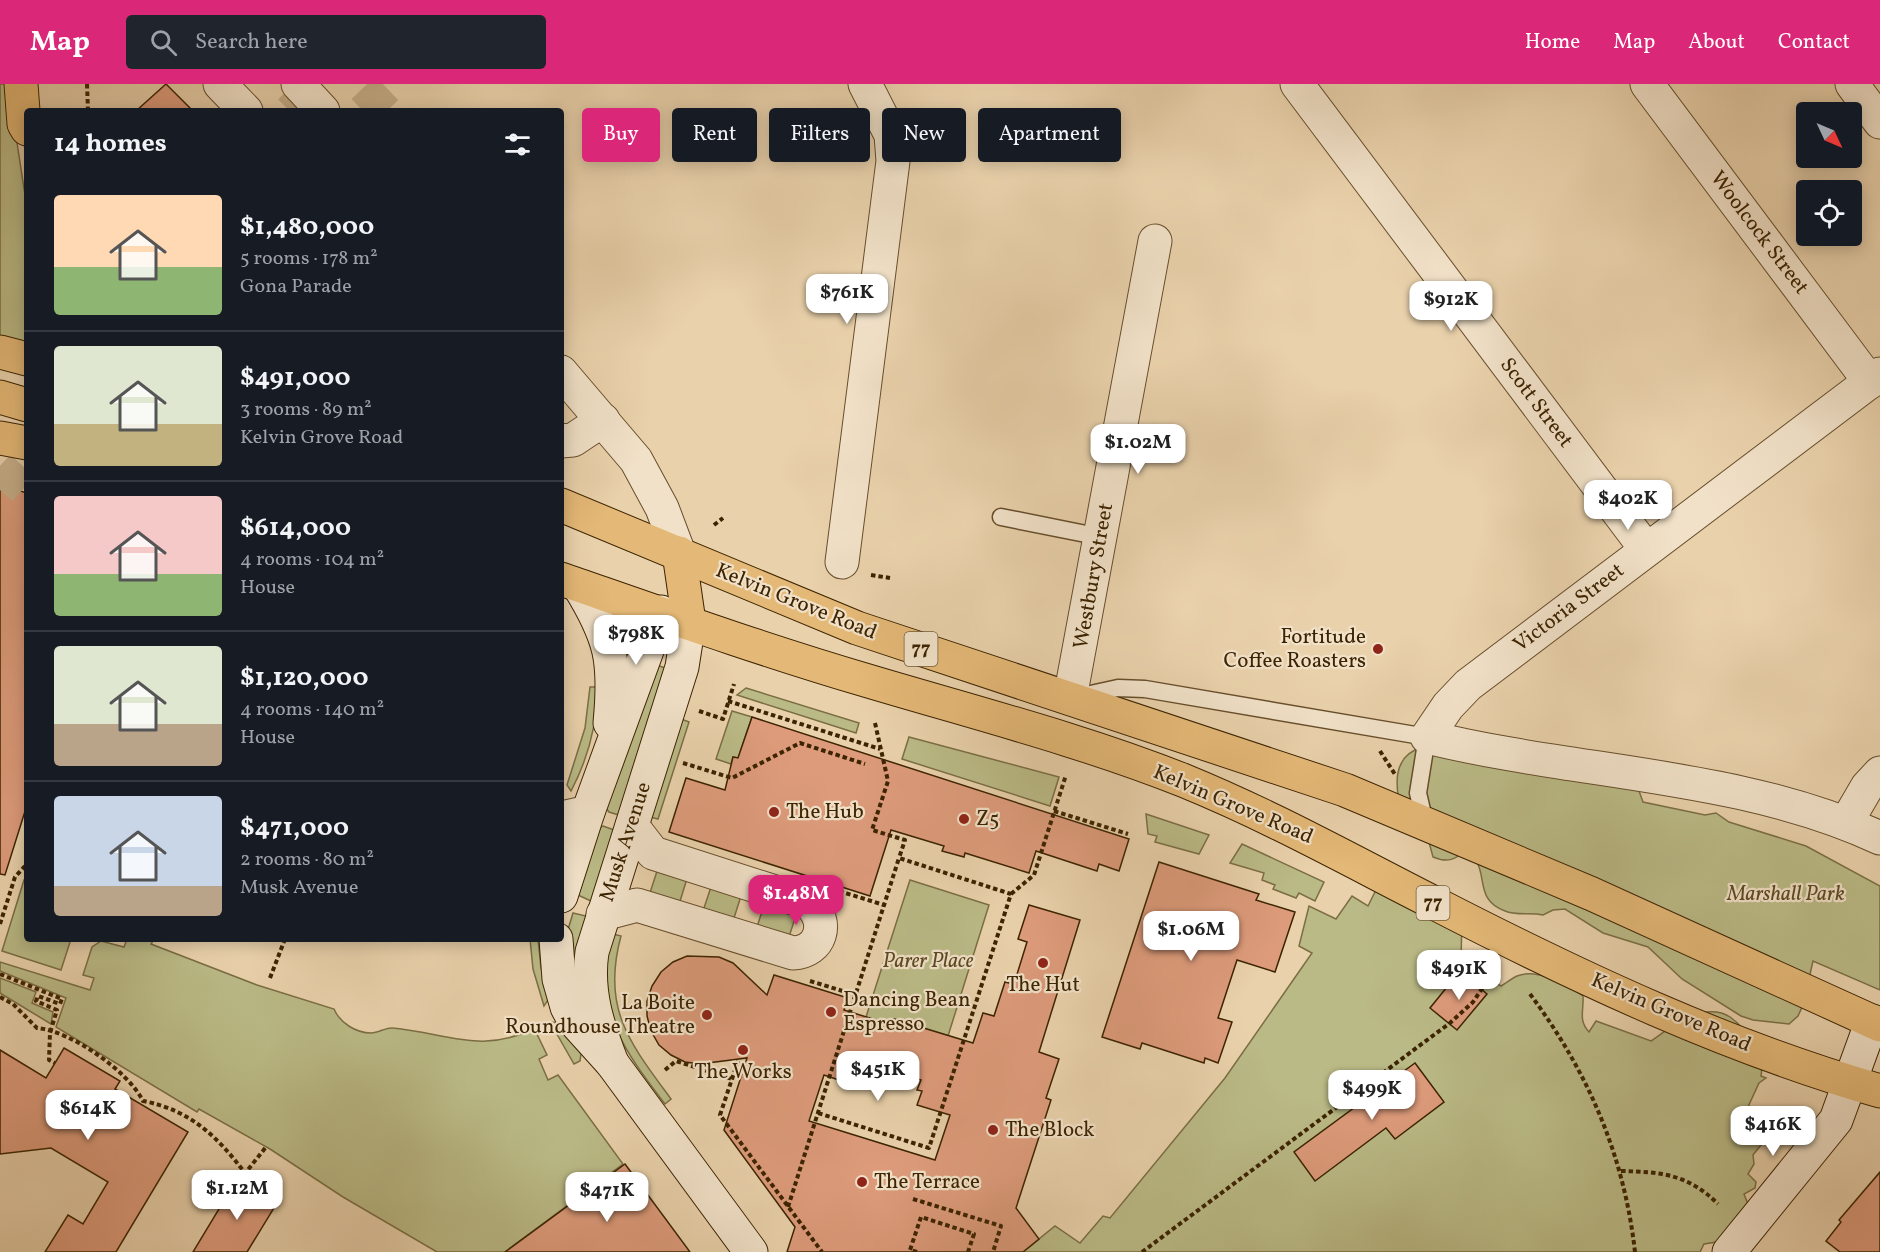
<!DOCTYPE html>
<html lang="en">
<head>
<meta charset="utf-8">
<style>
	body { margin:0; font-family:Vollkorn,serif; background:#20242c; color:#f1f3f6; height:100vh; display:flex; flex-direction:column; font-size:22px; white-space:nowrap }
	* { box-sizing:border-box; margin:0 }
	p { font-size:20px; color:#9ea1a6 }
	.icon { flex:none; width:33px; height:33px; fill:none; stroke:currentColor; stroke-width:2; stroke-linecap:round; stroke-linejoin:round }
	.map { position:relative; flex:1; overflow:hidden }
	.drawer { position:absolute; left:24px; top:24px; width:540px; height:834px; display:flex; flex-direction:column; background:#171b24; border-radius:6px; box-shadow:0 3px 15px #0003 }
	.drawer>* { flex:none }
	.banner { position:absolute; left:582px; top:24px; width:570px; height:54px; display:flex; gap:12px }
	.needle { width:39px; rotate:134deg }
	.controls { position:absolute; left:1796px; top:18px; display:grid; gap:12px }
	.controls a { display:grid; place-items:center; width:66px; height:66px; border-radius:6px; background:#171b24; box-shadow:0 3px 15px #0003; font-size:30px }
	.price { position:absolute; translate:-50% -51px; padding:0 14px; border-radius:12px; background:#fff; color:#222; font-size:20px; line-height:39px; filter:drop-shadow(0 2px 3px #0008) }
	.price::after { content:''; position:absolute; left:50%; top:36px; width:18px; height:14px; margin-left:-9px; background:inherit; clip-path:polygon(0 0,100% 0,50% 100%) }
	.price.on { background:#db2777; color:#fff }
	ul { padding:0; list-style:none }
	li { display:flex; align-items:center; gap:18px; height:150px; padding:0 30px }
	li+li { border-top:2px solid #363941 }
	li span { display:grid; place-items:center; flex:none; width:168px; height:120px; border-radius:6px; color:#555 }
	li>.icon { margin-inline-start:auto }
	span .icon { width:72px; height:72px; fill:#fffc; stroke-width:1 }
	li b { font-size:26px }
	h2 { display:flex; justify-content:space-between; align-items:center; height:72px; padding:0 30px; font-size:26px }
	.chip { padding:0 21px; border-radius:6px; background:#171b24; box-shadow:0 3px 15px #0003; font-size:21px; line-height:54px }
	.chip.on { background:#db2777; color:#fff }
	header { display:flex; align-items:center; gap:36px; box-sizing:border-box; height:84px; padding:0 30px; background:#db2777; color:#fff }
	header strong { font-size:28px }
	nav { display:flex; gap:33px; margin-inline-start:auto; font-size:21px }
	.search { width:420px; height:54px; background:#20242c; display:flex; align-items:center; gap:15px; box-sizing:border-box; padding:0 21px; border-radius:6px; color:#9ea1a6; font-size:22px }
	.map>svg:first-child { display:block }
	.green { fill:#baba86; stroke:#7b6e44; stroke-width:1.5 }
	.building { fill:#dd9b7b; stroke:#3c2301; stroke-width:1.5; fill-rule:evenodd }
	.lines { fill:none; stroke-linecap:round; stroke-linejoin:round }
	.highway-tunnel { stroke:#c6ae89; stroke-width:33; stroke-dasharray:33 16; stroke-linecap:butt }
	.lane-casing { stroke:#674e2c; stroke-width:19 }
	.street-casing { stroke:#674e2c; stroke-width:35 }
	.secondary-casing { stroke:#3c2301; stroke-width:35 }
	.primary-casing { stroke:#3c2301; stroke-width:35 }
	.highway-casing { stroke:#3c2301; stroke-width:35 }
	.path { stroke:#3c2301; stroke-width:4; stroke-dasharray:4.5 3; stroke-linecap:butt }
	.lane { stroke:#f1e1c8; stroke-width:16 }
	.street { stroke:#f1e1c8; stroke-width:33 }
	.secondary { stroke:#f1e1c8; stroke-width:33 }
	.primary { stroke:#e4b876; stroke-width:33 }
	.highway { stroke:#e4b876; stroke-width:33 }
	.poi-dot { fill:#8f2418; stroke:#f1e1c8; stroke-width:2 }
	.labels { text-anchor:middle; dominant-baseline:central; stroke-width:4.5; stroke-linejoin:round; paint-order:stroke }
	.shield { fill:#f1e1c8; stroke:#725c3d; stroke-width:1.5 }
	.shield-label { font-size:20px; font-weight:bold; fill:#3c2301 }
	.street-label { font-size:21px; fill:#3c2301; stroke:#f1e1c8 }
	.poi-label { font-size:21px; fill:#3c2301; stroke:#f1e1c8; text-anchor:start }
	.park-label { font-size:21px; font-style:italic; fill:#5c4922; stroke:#f1e1c8 }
</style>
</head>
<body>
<header>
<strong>Map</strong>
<div class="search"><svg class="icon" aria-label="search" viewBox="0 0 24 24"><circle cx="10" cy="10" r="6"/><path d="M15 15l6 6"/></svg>Search here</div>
<nav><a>Home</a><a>Map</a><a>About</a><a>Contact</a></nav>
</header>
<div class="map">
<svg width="1880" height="1168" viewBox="0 0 1880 1168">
	<rect width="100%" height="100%" fill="#e9d1ab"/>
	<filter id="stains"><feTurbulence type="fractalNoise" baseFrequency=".00333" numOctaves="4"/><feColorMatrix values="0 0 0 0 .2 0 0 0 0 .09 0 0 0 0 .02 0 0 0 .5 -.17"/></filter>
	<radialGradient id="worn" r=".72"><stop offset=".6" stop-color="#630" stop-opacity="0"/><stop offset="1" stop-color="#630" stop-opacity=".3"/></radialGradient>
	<!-- green -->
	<g class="green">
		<path d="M 0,0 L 8,0 L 27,124 L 27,264 L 0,258 Z"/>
		<path d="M 654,580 L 668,585 L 622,732 L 609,728 L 606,724 Z"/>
		<path d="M 590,603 L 598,603 C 597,639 588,675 571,707 L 567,701 L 585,644 Z"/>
		<path d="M 746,604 L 859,639 L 856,649 L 737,611 Z"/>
		<path d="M 732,627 L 752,633 L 738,674 L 733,673 L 731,680 L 716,675 Z"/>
		<path d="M 681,635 L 689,638 L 658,735 L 650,733 Z"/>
		<path d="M 909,653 L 1059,693 L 1050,722 L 902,675 Z"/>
		<path d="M 1422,663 L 1606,690 L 1639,707 L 1643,718 L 1705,731 L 1716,729 L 1729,738 L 1806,762 L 1880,802 L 1880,906 L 1813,877 L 1803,921 L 1798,932 L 1789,940 L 1753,936 L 1741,932 L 1682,895 L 1648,863 L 1603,849 L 1565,825 L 1553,826 L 1543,831 C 1531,828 1516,832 1505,827 C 1470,814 1493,784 1466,767 C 1454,776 1447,779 1433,773 L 1427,751 L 1401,731 C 1396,704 1390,673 1422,663 Z"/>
		<path d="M 1146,730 L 1209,751 L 1199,770 L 1155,758 L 1157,752 L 1148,750 Z"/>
		<path d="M 603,742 L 617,747 L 595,819 L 578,811 L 600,744 Z"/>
		<path d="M 1242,760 L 1324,798 L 1315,817 L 1299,809 L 1296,814 L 1273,805 L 1275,801 L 1262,796 L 1264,789 L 1230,779 Z"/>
		<path d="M 660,778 L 689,788 L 677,827 L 647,818 Z"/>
		<path d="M 24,796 L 27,797 L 27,855 L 71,855 L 61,886 L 2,867 Z"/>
		<path d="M 910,796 L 989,821 L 948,952 L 894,935 L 892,941 L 866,933 Z"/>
		<path d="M 1378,802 L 1462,827 L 1461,882 L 1501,902 C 1506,899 1511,895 1517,892 C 1536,884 1568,900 1583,912 C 1584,927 1578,936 1589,948 L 1596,937 L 1651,957 C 1664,949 1680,933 1694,930 C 1706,927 1720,926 1730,933 C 1746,944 1765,973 1761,992 L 1766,994 L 1759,999 L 1748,1023 C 1793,1031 1772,1046 1753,1071 L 1754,1080 L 1748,1090 L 1756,1098 L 1755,1104 L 1744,1110 L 1750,1125 L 1723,1157 L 1704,1160 L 1700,1168 L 1023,1168 L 1055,1142 L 1080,1159 L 1103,1132 L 1110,1134 L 1225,994 L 1312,869 L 1299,862 L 1309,822 L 1336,835 L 1352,812 L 1368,822 Z"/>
		<path d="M 711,803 L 741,812 L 733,837 L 703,827 Z"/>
		<path d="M 767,812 L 799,822 L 786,862 L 754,852 Z"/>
		<path d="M 573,829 L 590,833 L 577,893 L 566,852 Z"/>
		<path d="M 613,850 L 621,852 C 601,925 630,959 671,1015 L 665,1020 C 634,979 603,941 605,886 C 606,874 610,861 613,850 Z"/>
		<path d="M 127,855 L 154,855 L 151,860 L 257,901 L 334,925 C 340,939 356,949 371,949 C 379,949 386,943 393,944 C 446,949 483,971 534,944 L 547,971 L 539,975 L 548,996 L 558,991 L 623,1080 L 505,1168 L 437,1168 L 343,1113 L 270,1065 L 199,1025 L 197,1028 L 56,943 L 66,914 L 0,887 L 0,878 L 90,906 L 94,894 L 83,891 L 92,863 L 101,857 L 124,863 Z"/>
		<path d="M 530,855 L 538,855 L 541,884 L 550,913 L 544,922 L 533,885 Z"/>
		<path d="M 0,894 L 36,908 L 32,919 L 53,928 L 51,940 L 0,909 Z"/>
		<path d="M 550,938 L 561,939 L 581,970 L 580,977 L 574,980 Z"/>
	</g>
	<!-- building -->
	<g class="building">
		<path d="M 166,0 L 193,27 L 136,27 Z"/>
		<path d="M 0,401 L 27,409 L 27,721 L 5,791 L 0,790 Z"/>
		<path d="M 752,633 L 1129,755 L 1119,787 L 1099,780 L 1097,787 L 1036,767 L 1029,789 L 965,769 L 964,773 L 942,767 L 944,762 L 891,746 L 870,812 L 669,748 L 686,694 L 725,706 L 733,673 L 738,674 Z"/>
		<path d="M 1159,778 L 1259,810 L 1256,816 L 1295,828 L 1275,888 L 1237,876 L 1218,934 L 1232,938 L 1218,979 L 1205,974 L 1204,979 L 1142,959 L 1140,965 L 1102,953 Z"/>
		<path d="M 1029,821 L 1080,836 L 1039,968 L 1059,975 L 1046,1014 L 1051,1016 L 1016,1124 L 1039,1155 L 1023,1168 L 787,1168 L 795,1143 L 724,1046 L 747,974 L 700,980 L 685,978 L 671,971 L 659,961 L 651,947 L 647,932 L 647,917 L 652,902 L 661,888 L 673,878 L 687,872 L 719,873 L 733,879 L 767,911 L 774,891 L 848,914 L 844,926 L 892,941 L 894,935 L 973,959 L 983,929 L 994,932 L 1005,898 L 1014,900 L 1027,858 L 1018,855 ZM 863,978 L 921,996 L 917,1006 L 922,1007 L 917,1021 L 950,1031 L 935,1076 L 809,1037 L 824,991 L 851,1000 L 856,986 L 860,988 Z"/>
		<path d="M 1460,887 L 1487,910 L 1457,946 L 1430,924 Z"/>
		<path d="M 64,964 L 120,997 L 115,1005 L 188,1048 L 116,1168 L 45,1168 L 68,1131 L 83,1140 L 108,1098 L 51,1064 L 0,1070 L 0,966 L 46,994 Z"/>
		<path d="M 1415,979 L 1444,1018 L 1395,1055 L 1386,1044 L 1315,1097 L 1294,1068 Z"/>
		<path d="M 625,1080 L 690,1168 L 505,1168 Z"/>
		<path d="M 1880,1088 L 1880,1168 L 1840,1168 L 1826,1157 L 1841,1138 L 1839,1136 Z"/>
		<path d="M 237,1095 L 277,1119 L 247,1168 L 193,1168 Z"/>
	</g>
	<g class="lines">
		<!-- highway-tunnel -->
		<g class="highway-tunnel">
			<path d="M 290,27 L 316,0"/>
			<path d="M 363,27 L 391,0"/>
			<path d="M 0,406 L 27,377"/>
		</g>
		<!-- lane casing -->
		<g class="lane-casing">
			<g id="lane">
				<path d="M 1001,433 L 1101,453"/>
				<path d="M 1077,613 L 1118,604 L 1145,605 L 1427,653 L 1418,709 L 1425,739"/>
			</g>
		</g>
		<!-- street casing -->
		<g class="street-casing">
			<g id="street">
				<path d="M 220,0 L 246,27"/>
				<path d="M 298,0 L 323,27"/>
				<path d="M 1297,0 L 1646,465"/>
				<path d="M 1647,0 L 1870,298"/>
				<path d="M 1852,0 L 1880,38"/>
				<path d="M 561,288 L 636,376 L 662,424 L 679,469"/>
				<path d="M 1880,290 L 1468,601 L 1448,622 L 1427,653 C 1577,690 1739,689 1880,754"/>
				<path d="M 561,357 L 573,356 L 603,336"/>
				<path d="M 842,478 L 893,77 L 891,51 L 865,0"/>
				<path d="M 1070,614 L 1155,157"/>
				<path d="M 561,734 L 588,728"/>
				<path d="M 1846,739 L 1867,703 L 1880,689"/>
				<path d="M 603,830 L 637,821 L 793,869 C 821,868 830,838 809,819 L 653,769 L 632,742"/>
			</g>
		</g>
		<!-- secondary casing -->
		<g class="secondary-casing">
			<g id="secondary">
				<path d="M 579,502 C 611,554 616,577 610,639"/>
				<path d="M 561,812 L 588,728 L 661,528"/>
				<path d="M 556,855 L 559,895 L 567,923 L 575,938 L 612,979 L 751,1168"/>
				<path d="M 612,979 C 598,943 586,908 592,868 L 682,583 L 689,538"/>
				<path d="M 1729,1168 L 1836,1036 L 1872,937"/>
			</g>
		</g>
		<!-- primary casing -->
		<g class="primary-casing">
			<g id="primary">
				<path d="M 0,268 L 27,275"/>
				<path d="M 0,313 L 27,321"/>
				<path d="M 561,421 L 857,544 L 1345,706 L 1592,810 L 1880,941"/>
				<path d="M 679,469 L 689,538"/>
				<path d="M 561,495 C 662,530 763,566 865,596 C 972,628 1082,656 1185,697 C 1273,733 1355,779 1440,822 C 1582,895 1727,963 1880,1007"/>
			</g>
		</g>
		<!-- highway casing -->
		<g class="highway-casing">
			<g id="highway">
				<path d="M 21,0 L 24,40 L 27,45"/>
				<path d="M 0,354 L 27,359"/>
			</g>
		</g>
		<!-- path -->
		<g class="path">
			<path d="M 87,0 L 88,27"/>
			<path d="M 714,441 L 723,434"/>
			<path d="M 871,491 L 890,494"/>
			<path d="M 728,617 L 880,665"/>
			<path d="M 699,627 L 723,635 L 734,600"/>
			<path d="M 875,639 L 888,697 L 872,746 L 905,756 L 899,774"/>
			<path d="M 1380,667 L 1396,692"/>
			<path d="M 683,679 L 732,694 L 800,659 L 865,680"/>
			<path d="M 1054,727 L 1128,750"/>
			<path d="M 839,807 L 884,821"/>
			<path d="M 1011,810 L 1034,791 L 1066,691"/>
			<path d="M 0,840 L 15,793 L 25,782"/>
			<path d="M 0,890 L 62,915 L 60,920 L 38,912 L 36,917 L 57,926 L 50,949 L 49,976 L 55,979"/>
			<path d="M 270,894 L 285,855"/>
			<path d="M 810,897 L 856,911"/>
			<path d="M 1530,910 C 1588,988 1624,1071 1635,1168"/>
			<path d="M 0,913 L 13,920 L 37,944 C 71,947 128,987 143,1017 C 190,1026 217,1052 245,1089"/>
			<path d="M 738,977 L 720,1031 L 822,1168"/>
			<path d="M 665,986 L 676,977 L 732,995"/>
			<path d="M 1621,1087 C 1661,1088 1688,1090 1718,1120"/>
			<path d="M 239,1097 L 266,1063"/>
			<path d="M 913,1115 L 1001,1142 L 993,1168"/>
			<path d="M 788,1123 L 899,774 L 1011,810 L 929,1064 L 818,1029"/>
			<path d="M 917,1168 L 910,1166 L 921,1133 L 974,1150 L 968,1168"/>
			<path d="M 1142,1168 L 1450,939 L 1473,918 L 1491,891"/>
		</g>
		<!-- lane -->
		<use href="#lane" class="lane"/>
		<!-- street -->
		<use href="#street" class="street"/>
		<!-- secondary -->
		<use href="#secondary" class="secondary"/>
		<!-- primary -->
		<use href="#primary" class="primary"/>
		<!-- highway -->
		<use href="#highway" class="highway"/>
	</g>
	<!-- markers -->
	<g class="poi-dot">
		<circle cx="1378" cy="565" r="6"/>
		<circle cx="774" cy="728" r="6"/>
		<circle cx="964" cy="735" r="6"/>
		<circle cx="1043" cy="879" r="6"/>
		<circle cx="831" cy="928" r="6"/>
		<circle cx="707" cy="931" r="6"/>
		<circle cx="743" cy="966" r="6"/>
		<circle cx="993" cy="1046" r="6"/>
		<circle cx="862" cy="1098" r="6"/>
	</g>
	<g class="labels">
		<!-- shield labels -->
		<g class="shield">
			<rect x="904.5" y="548" width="33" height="34" rx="4.5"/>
			<rect x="1416.5" y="802" width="33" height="34" rx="4.5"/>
		</g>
		<g class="shield-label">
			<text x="921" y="565">77</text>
			<text x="1433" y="819">77</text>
		</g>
		<!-- street labels -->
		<g class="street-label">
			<text transform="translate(1759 149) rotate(53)">Woolcock Street</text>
			<text transform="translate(1536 319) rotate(53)">Scott Street</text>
			<text transform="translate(1094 492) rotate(-80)">Westbury Street</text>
			<text transform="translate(796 518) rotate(22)">Kelvin Grove Road</text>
			<text transform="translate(1569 524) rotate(-37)">Victoria Street</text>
			<text transform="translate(1233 721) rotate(23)">Kelvin Grove Road</text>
			<text transform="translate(626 758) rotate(-72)">Musk Avenue</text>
			<text transform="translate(1671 929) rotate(23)">Kelvin Grove Road</text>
		</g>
		<!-- poi labels -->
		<g class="poi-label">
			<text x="1366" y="553" text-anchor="end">Fortitude<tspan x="1366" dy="24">Coffee Roasters</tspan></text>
			<text x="786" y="728">The Hub</text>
			<text x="976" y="735">Z5</text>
			<text x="1043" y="901" text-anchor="middle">The Hut</text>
			<text x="843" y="916">Dancing Bean<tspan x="843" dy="24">Espresso</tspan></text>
			<text x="695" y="919" text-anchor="end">La Boite<tspan x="695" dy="24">Roundhouse Theatre</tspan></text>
			<text x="743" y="988" text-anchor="middle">The Works</text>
			<text x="1005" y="1046">The Block</text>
			<text x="874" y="1098">The Terrace</text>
		</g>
		<!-- park labels -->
		<g class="park-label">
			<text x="1786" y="810">Marshall Park</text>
			<text x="928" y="877">Parer Place</text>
		</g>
	</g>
	<rect width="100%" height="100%" filter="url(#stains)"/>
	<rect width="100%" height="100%" fill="url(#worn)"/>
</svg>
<div class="controls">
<a><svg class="needle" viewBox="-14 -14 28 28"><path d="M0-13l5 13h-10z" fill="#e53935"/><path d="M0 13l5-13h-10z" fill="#9ea1a6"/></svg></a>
<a><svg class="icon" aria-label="locate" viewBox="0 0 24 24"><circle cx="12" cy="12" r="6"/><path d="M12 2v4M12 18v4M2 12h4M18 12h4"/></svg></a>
</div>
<b class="price" style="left:847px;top:241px">$761K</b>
<b class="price" style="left:1451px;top:248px">$912K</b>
<b class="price" style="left:1138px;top:391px">$1.02M</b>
<b class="price" style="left:1628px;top:447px">$402K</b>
<b class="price" style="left:636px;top:582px">$798K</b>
<b class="price on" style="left:796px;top:842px">$1.48M</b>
<b class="price" style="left:1191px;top:878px">$1.06M</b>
<b class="price" style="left:1459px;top:917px">$491K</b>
<b class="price" style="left:878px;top:1018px">$451K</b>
<b class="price" style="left:1372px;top:1037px">$499K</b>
<b class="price" style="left:88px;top:1057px">$614K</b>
<b class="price" style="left:1773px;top:1073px">$416K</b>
<b class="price" style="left:237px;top:1137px">$1.12M</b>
<b class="price" style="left:607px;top:1139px">$471K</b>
<div class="banner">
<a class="chip on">Buy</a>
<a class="chip">Rent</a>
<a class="chip">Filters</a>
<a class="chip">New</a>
<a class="chip">Apartment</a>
</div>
<section class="drawer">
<h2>14 homes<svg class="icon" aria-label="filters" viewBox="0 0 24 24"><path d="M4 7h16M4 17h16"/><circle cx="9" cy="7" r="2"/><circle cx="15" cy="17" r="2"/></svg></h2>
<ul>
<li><span style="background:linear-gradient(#ffd9b3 60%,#8fb573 0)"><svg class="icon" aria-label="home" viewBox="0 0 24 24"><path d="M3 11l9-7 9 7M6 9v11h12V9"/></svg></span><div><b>$1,480,000</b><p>5 rooms · 178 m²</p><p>Gona Parade</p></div></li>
<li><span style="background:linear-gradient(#dfe7d0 65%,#c2b280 0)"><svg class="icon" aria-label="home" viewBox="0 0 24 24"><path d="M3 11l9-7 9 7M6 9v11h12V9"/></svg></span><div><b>$491,000</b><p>3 rooms · 89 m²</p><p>Kelvin Grove Road</p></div></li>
<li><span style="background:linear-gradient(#f6c9c9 65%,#8fb573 0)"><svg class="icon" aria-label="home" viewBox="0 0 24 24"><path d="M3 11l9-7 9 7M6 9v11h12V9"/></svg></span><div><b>$614,000</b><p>4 rooms · 104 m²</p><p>House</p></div></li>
<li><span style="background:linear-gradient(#dfe7d0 65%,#b9a48a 0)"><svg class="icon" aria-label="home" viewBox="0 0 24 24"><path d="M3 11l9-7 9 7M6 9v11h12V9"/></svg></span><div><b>$1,120,000</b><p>4 rooms · 140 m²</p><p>House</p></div></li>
<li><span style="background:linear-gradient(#c9d6e8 75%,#b9a48a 0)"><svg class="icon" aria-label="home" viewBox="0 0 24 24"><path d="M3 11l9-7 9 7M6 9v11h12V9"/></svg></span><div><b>$471,000</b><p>2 rooms · 80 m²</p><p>Musk Avenue</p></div></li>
</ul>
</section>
</div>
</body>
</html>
